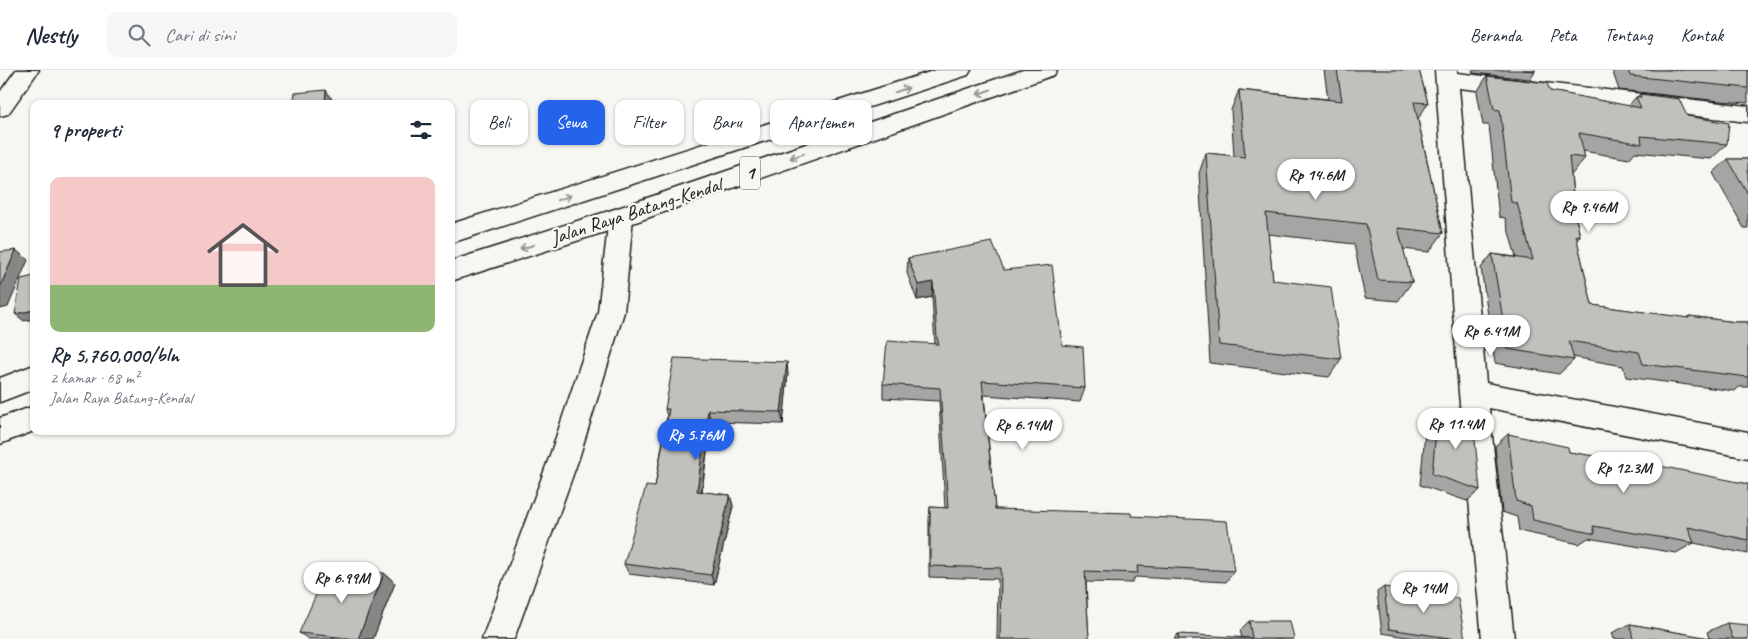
<!DOCTYPE html>
<html lang="id">
<head>
<meta charset="utf-8">
<style>
	body { margin:0; font-family:Caveat,sans-serif; background:#f6f6f7; color:#1f2937; height:100vh; display:flex; flex-direction:column; font-size:19px; white-space:nowrap }
	* { box-sizing:border-box; margin:0 }
	p { font-size:16px; color:#747a83 }
	.icon { flex:none; width:28px; height:28px; fill:none; stroke:currentColor; stroke-width:2; stroke-linecap:round; stroke-linejoin:round }
	.map { position:relative; flex:1; overflow:hidden }
	.details { position:absolute; left:30px; top:30px; width:425px; height:335px; display:flex; flex-direction:column; background:#fff; border-radius:10px; box-shadow:0 1px 4px #0004 }
	.details>* { flex:none }
	.top-card { position:absolute; left:470px; top:30px; width:475px; height:45px; display:flex; gap:10px }
	.price { position:absolute; translate:-50% -42px; padding:0 11px; border-radius:18px; background:#fff; color:#222; font-size:16px; line-height:32px; filter:drop-shadow(0 1px 2px #0008) }
	.price::after { content:''; position:absolute; left:50%; top:30px; width:15px; height:11px; margin-left:-8px; background:inherit; clip-path:polygon(0 0,100% 0,50% 100%) }
	.price.selected { background:#2563eb; color:#fff }
	ul { padding:0; list-style:none }
	li { display:grid; align-content:center; gap:10px; height:265px; padding:0 20px }
	li span { display:grid; place-items:center; height:155px; border-radius:10px; color:#555 }
	li>.icon { margin-inline-start:auto }
	span .icon { width:90px; height:90px; fill:#fffc; stroke-width:1 }
	li b { font-size:21px }
	h2 { display:flex; justify-content:space-between; align-items:center; height:60px; padding:0 20px; font-size:21px }
	.tag { padding:0 18px; border-radius:10px; background:#fff; box-shadow:0 1px 4px #0004; font-size:18px; line-height:45px }
	.tag.selected { background:#2563eb; color:#fff }
	header { display:flex; align-items:center; gap:30px; box-sizing:border-box; height:70px; padding:0 25px; background:#fff; border-bottom:1px solid #e0e1e3 }
	header strong { font-size:24px }
	nav { display:flex; gap:28px; margin-inline-start:auto; font-size:18px }
	.search { width:350px; height:45px; background:#f6f6f7; display:flex; align-items:center; gap:12px; box-sizing:border-box; padding:0 18px; border-radius:10px; color:#747a83; font-size:19px }
	.map>svg:first-child { display:block }
	.lines { fill:none; stroke-linecap:round; stroke-linejoin:round }
	.street-casing { stroke:#1c1c1c; stroke-width:3 }
	.highway-casing { stroke:#1c1c1c; stroke-width:3 }
	.street { fill:#f6f6f2; fill-rule:evenodd }
	.highway { fill:#f6f6f2; fill-rule:evenodd }
	.wall { fill:#a5a5a3; stroke:#1c1c1c }
	.shaded-wall { fill:#868684; stroke:#1c1c1c }
	.building { fill:#c0c0bd; stroke:#1c1c1c }
	.oneway { stroke:#949492 }
	.labels { text-anchor:middle; dominant-baseline:central; stroke-width:4.5; stroke-linejoin:round; paint-order:stroke }
	.shield { fill:#f6f6f2; stroke:#5d5d5c; stroke-width:1 }
	.shield-label { font-size:19px; font-weight:bold; fill:#1c1c1c }
	.street-label { font-size:20px; fill:#1c1c1c; stroke:#f6f6f2 }
</style>
</head>
<body>
<header>
<strong>Nestly</strong>
<div class="search"><svg class="icon" aria-label="search" viewBox="0 0 24 24"><circle cx="10" cy="10" r="6"/><path d="M15 15l6 6"/></svg>Cari di sini</div>
<nav><a>Beranda</a><a>Peta</a><a>Tentang</a><a>Kontak</a></nav>
</header>
<div class="map">
<svg width="1748" height="569" viewBox="0 0 1748 569">
	<rect width="100%" height="100%" fill="#f6f6f2"/>
	<filter id="ink" filterUnits="userSpaceOnUse"><feTurbulence type="fractalNoise" baseFrequency=".02" numOctaves="2"/><feDisplacementMap in="SourceGraphic" scale="10" xChannelSelector="R" yChannelSelector="G"/><feConvolveMatrix kernelMatrix="1 2 1 2 8 2 1 2 1" color-interpolation-filters="sRGB"/></filter>
	<g filter="url(#ink)">
		<g class="lines">
			<!-- street casing -->
			<g class="street-casing">
				<g id="street">
					<path d="M 16,0 L 39,0 L 8,44 L 0,46 L 0,22 Z"/>
					<path d="M 1435,0 L 1457,0 L 1457,3 L 1748,36 L 1748,52 L 1459,18 L 1486,313 L 1748,362 L 1748,388 L 1489,338 L 1514,569 L 1482,569 L 1459,323 Z"/>
					<path d="M 621,138 L 630,140 L 633,147 L 624,242 L 579,388 L 514,569 L 482,569 L 549,388 L 598,242 L 609,147 L 612,140 Z"/>
				</g>
			</g>
			<!-- highway casing -->
			<g class="highway-casing">
				<g id="highway">
					<path d="M 936,0 L 971,0 L 968,5 L 451,173 L 451,154 Z"/>
					<path d="M 1023,0 L 1057,0 L 1054,5 L 630,154 L 451,211 L 451,191 L 612,140 Z"/>
					<path d="M 34,295 L 34,319 L 0,332 L 0,308 Z"/>
					<path d="M 34,336 L 34,361 L 0,374 L 0,348 Z"/>
				</g>
			</g>
			<!-- street -->
			<use href="#street" class="street"/>
			<!-- highway -->
			<use href="#highway" class="highway"/>
		</g>
		<!-- wall -->
		<g class="wall">
			<path d="M 1324,0 L 1419,0 L 1428,33 L 1418,49 L 1443,163 L 1429,182 L 1403,179 L 1412,212 L 1398,231 L 1365,228 L 1354,174 L 1268,164 L 1273,210 L 1341,289 L 1329,307 L 1210,293 L 1199,103 L 1206,83 L 1234,86 L 1231,40 L 1239,20 L 1328,29 Z"/>
			<path d="M 1472,0 L 1535,0 L 1535,1 L 1530,9 L 1473,3 Z"/>
			<path d="M 1612,0 L 1748,0 L 1748,33 L 1720,31 L 1619,20 Z"/>
			<path d="M 1487,6 L 1550,21 L 1628,36 L 1636,27 L 1637,27 L 1640,24 L 1687,46 L 1727,74 L 1711,89 L 1635,82 L 1629,89 L 1583,81 L 1585,88 L 1572,104 L 1571,104 L 1575,145 L 1580,166 L 1577,170 L 1592,235 L 1686,248 L 1689,246 L 1736,252 L 1748,252 L 1748,317 L 1739,317 L 1735,321 L 1626,307 L 1623,296 L 1573,287 L 1574,290 L 1559,304 L 1495,293 L 1481,198 L 1492,184 L 1516,187 L 1505,148 L 1499,147 L 1489,55 L 1483,55 L 1477,22 Z"/>
			<path d="M 1728,89 L 1748,89 L 1748,158 L 1744,158 L 1713,103 Z"/>
			<path d="M 908,188 L 1004,200 L 1062,275 L 1085,318 L 1080,332 L 984,325 L 995,439 L 1131,446 L 1234,501 L 1226,512 L 1135,507 L 1132,513 L 1086,512 L 1089,569 L 997,569 L 998,509 L 929,507 L 929,449 L 930,437 L 945,438 L 939,331 L 883,328 L 883,314 L 935,274 L 932,227 L 917,230 L 907,203 Z"/>
			<path d="M 788,304 L 783,354 L 711,352 L 702,422 L 730,425 L 733,436 L 714,515 L 629,504 L 624,494 L 655,417 L 667,346 L 665,339 Z"/>
			<path d="M 1438,340 L 1480,420 L 1467,431 L 1420,415 L 1426,353 Z"/>
			<path d="M 1508,364 L 1569,382 L 1748,414 L 1748,484 L 1694,473 L 1676,483 L 1588,468 L 1579,474 L 1519,461 L 1517,447 L 1502,442 L 1495,376 Z"/>
			<path d="M 384,503 L 395,513 L 373,569 L 309,569 L 299,563 Z"/>
			<path d="M 1384,517 L 1465,569 L 1419,569 L 1382,563 L 1377,522 Z"/>
			<path d="M 1249,551 L 1294,569 L 1174,569 L 1178,564 L 1242,568 L 1240,560 Z"/>
			<path d="M 1727,553 L 1748,569 L 1614,569 L 1612,563 L 1630,554 L 1709,568 L 1707,562 Z"/>
		</g>
		<!-- shaded-wall -->
		<g class="shaded-wall">
			<path d="M 326,20 L 335,34 L 325,34 Z"/>
			<path d="M 16,180 L 28,190 L 8,237 L 0,239 L 0,217 Z"/>
			<path d="M 933,212 L 932,227 L 917,230 L 918,215 Z"/>
			<path d="M 34,240 L 34,249 L 24,251 L 15,244 Z"/>
			<path d="M 787,292 L 788,304 L 783,354 L 781,342 Z"/>
			<path d="M 708,340 L 711,352 L 700,432 L 697,421 Z"/>
			<path d="M 730,425 L 733,436 L 714,515 L 711,505 Z"/>
			<path d="M 384,503 L 395,513 L 373,569 L 358,569 Z"/>
		</g>
		<!-- building -->
		<g class="building">
			<path d="M 1337,0 L 1419,0 L 1428,33 L 1414,32 L 1443,163 L 1398,158 L 1412,212 L 1378,210 L 1366,154 L 1266,143 L 1273,210 L 1331,217 L 1341,289 L 1219,275 L 1206,83 L 1245,87 L 1239,20 L 1342,31 Z"/>
			<path d="M 1523,0 L 1535,0 L 1535,1 Z"/>
			<path d="M 1628,0 L 1748,0 L 1748,18 L 1630,6 Z"/>
			<path d="M 1487,6 L 1547,13 L 1550,21 L 1641,38 L 1636,27 L 1641,27 L 1640,24 L 1679,29 L 1687,46 L 1729,53 L 1727,74 L 1641,66 L 1642,74 L 1579,63 L 1585,88 L 1569,86 L 1575,145 L 1580,166 L 1576,165 L 1592,235 L 1689,248 L 1689,246 L 1736,252 L 1748,252 L 1748,307 L 1643,294 L 1639,282 L 1569,271 L 1574,290 L 1508,279 L 1492,184 L 1533,190 L 1517,133 L 1511,132 L 1500,40 L 1494,39 Z"/>
			<path d="M 326,20 L 325,34 L 293,34 L 295,23 Z"/>
			<path d="M 1728,89 L 1748,89 L 1748,124 Z"/>
			<path d="M 992,172 L 1004,200 L 1052,195 L 1062,275 L 1083,277 L 1085,318 L 982,311 L 995,439 L 1131,443 L 1131,446 L 1227,451 L 1234,501 L 1137,496 L 1138,503 L 1085,501 L 1089,569 L 1000,569 L 1001,498 L 930,496 L 930,437 L 948,438 L 940,318 L 883,314 L 887,271 L 939,274 L 937,268 L 933,212 L 918,215 L 908,188 Z"/>
			<path d="M 16,180 L 0,217 L 0,182 Z"/>
			<path d="M 34,206 L 34,240 L 15,244 L 21,209 Z"/>
			<path d="M 674,288 L 787,292 L 781,342 L 708,340 L 697,421 L 730,425 L 711,505 L 624,494 L 646,416 L 655,417 L 669,339 L 665,339 Z"/>
			<path d="M 1438,340 L 1473,351 L 1480,420 L 1432,404 Z"/>
			<path d="M 1508,364 L 1568,377 L 1569,382 L 1665,397 L 1748,414 L 1748,470 L 1688,457 L 1694,473 L 1593,456 L 1595,464 L 1533,450 L 1531,436 L 1516,431 Z"/>
			<path d="M 328,498 L 384,503 L 358,569 L 299,563 Z"/>
			<path d="M 1384,517 L 1458,528 L 1465,569 L 1456,569 L 1389,559 Z"/>
			<path d="M 1249,551 L 1290,551 L 1294,569 L 1179,569 L 1178,564 L 1252,568 Z"/>
			<path d="M 1727,553 L 1748,555 L 1748,569 L 1733,569 Z"/>
			<path d="M 1630,554 L 1715,569 L 1633,569 Z"/>
		</g>
		<!-- one-way arrows -->
		<defs><path id="oneway-shaft" d="M-6 0H5M1.5-3L5.5 0L1.5 3" fill="none" stroke-width="1.6" stroke-linecap="round" stroke-linejoin="round" transform="scale(1.25)"/></defs>
		<g class="oneway">
			<use href="#oneway-shaft" transform="translate(902 20) rotate(-18)"/>
			<use href="#oneway-shaft" transform="translate(984 22) rotate(161)"/>
			<use href="#oneway-shaft" transform="translate(797 86) rotate(161)"/>
			<use href="#oneway-shaft" transform="translate(564 128) rotate(-18)"/>
			<use href="#oneway-shaft" transform="translate(527 177) rotate(162)"/>
		</g>
	</g>
	<g class="labels">
		<!-- shield labels -->
		<rect class="shield" x="740" y="86.5" width="20" height="33" rx="4"/>
		<g class="shield-label">
			<text x="750" y="103">1</text>
		</g>
		<!-- street labels -->
		<g class="street-label">
			<text transform="translate(636 141) rotate(-18)">Jalan Raya Batang-Kendal</text>
		</g>
	</g>
</svg>
<b class="price" style="left:1316px;top:131px">Rp 14.6M</b>
<b class="price" style="left:1589px;top:163px">Rp 9.46M</b>
<b class="price" style="left:1491px;top:287px">Rp 6.41M</b>
<b class="price" style="left:1456px;top:380px">Rp 11.4M</b>
<b class="price" style="left:1023px;top:381px">Rp 6.14M</b>
<b class="price selected" style="left:696px;top:391px">Rp 5.76M</b>
<b class="price" style="left:1624px;top:424px">Rp 12.3M</b>
<b class="price" style="left:342px;top:534px">Rp 6.99M</b>
<b class="price" style="left:1424px;top:544px">Rp 14M</b>
<div class="top-card">
<a class="tag">Beli</a>
<a class="tag selected">Sewa</a>
<a class="tag">Filter</a>
<a class="tag">Baru</a>
<a class="tag">Apartemen</a>
</div>
<section class="details">
<h2>9 properti<svg class="icon" aria-label="filters" viewBox="0 0 24 24"><path d="M4 7h16M4 17h16"/><circle cx="9" cy="7" r="2"/><circle cx="15" cy="17" r="2"/></svg></h2>
<ul>
<li><span style="background:linear-gradient(#f6c9c9 70%,#8fb573 0)"><svg class="icon" aria-label="home" viewBox="0 0 24 24"><path d="M3 11l9-7 9 7M6 9v11h12V9"/></svg></span><div><b>Rp 5,760,000/bln</b><p>2 kamar · 68 m²</p><p>Jalan Raya Batang-Kendal</p></div></li>
</ul>
</section>
</div>
</body>
</html>
